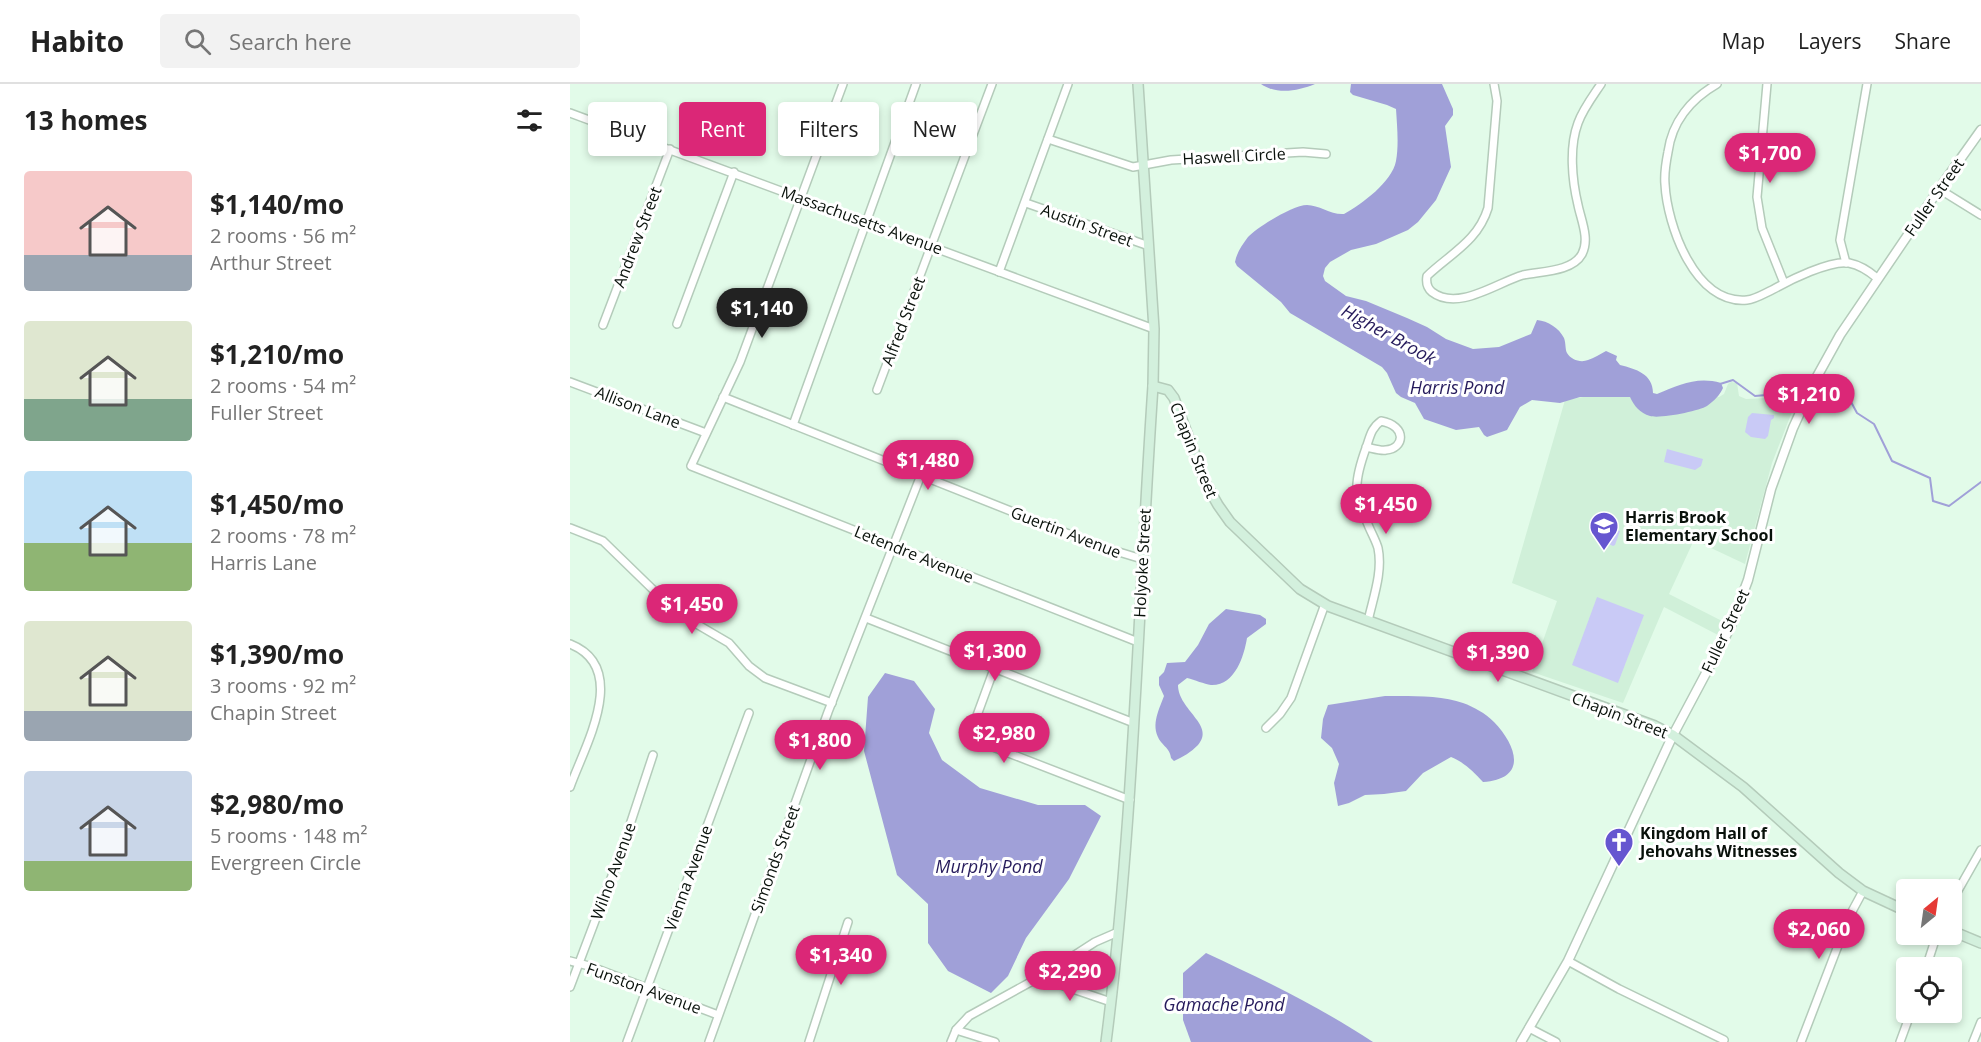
<!DOCTYPE html>
<html lang="en">
<head>
<meta charset="utf-8">
<style>
	body { margin:0; font-family:"Open Sans",sans-serif; background:#f2f2f2; color:#222; height:100vh; display:flex; flex-direction:column; font-size:22px; white-space:nowrap }
	* { box-sizing:border-box; margin:0 }
	p { font-size:20px; color:#767676 }
	.icon { flex:none; width:33px; height:33px; fill:none; stroke:currentColor; stroke-width:2; stroke-linecap:round; stroke-linejoin:round }
	.map { position:relative; flex:1; overflow:hidden }
	.panel { display:flex; flex-direction:column; background:#fff; width:570px }
	.panel>* { flex:none }
	.guide { position:absolute; left:18px; top:18px; width:570px; height:54px; display:flex; gap:12px }
	.needle { width:39px; rotate:29deg }
	.fabs { position:absolute; left:1326px; top:795px; display:grid; gap:12px }
	.fabs a { display:grid; place-items:center; width:66px; height:66px; border-radius:6px; background:#fff; box-shadow:0 3px 9px #0003; font-size:30px }
	.price { position:absolute; translate:-50% -51px; padding:0 14px; border-radius:21px; background:#db2777; color:#fff; font-size:20px; line-height:39px; filter:drop-shadow(0 2px 3px #0008) }
	.price::after { content:''; position:absolute; left:50%; top:36px; width:18px; height:14px; margin-left:-9px; background:inherit; clip-path:polygon(0 0,100% 0,50% 100%) }
	.price.selected { background:#222; color:#fff }
	ul { padding:0; list-style:none }
	li { display:flex; align-items:center; gap:18px; height:150px; padding:0 24px }
	li span { display:grid; place-items:center; flex:none; width:168px; height:120px; border-radius:6px; color:#555 }
	li>.icon { margin-inline-start:auto }
	span .icon { width:72px; height:72px; fill:#fffc; stroke-width:1 }
	li b { font-size:26px }
	h2 { display:flex; justify-content:space-between; align-items:center; height:72px; padding:0 24px; font-size:26px }
	.chip { padding:0 21px; border-radius:6px; background:#fff; box-shadow:0 3px 9px #0003; font-size:21px; line-height:54px }
	.chip.selected { background:#db2777; color:#fff }
	header { display:flex; align-items:center; gap:36px; box-sizing:border-box; height:84px; padding:0 30px; background:#fff; border-bottom:2px solid #e0e0e0 }
	header strong { font-size:28px }
	nav { display:flex; gap:33px; margin-inline-start:auto; font-size:21px }
	.search { width:420px; height:54px; background:#f2f2f2; display:flex; align-items:center; gap:15px; box-sizing:border-box; padding:0 21px; border-radius:6px; color:#767676; font-size:22px }
	main { display:flex; flex:1; min-height:0 }
	.map>svg:first-child { display:block }
	.built { fill:#d0f0d9 }
	.green { fill:#c9caf6 }
	.water { fill:#a0a0d8 }
	.lines { fill:none; stroke-linecap:round; stroke-linejoin:round }
	.stream { stroke:#a0a0d8; stroke-width:2 }
	.minor-casing { stroke:#b4cbba; stroke-width:10 }
	.tertiary-casing { stroke:#b4cbba; stroke-width:11 }
	.secondary-casing { stroke:#b4cbba; stroke-width:12 }
	.minor { stroke:#fff; stroke-width:7 }
	.tertiary { stroke:#fff; stroke-width:8 }
	.secondary { stroke:#d3f0dd; stroke-width:9 }
	.labels { text-anchor:middle; dominant-baseline:central; stroke-width:6; stroke-linejoin:round; paint-order:stroke }
	.street-label { font-size:16px; fill:#09110b; stroke:#fff }
	.poi-label { font-size:16px; font-weight:bold; fill:#09110b; stroke:#fff; text-anchor:start }
	.water-label { font-size:18px; font-style:italic; fill:#261b5c; stroke:#fff }
</style>
</head>
<body>
<header>
<strong>Habito</strong>
<div class="search"><svg class="icon" aria-label="search" viewBox="0 0 24 24"><circle cx="10" cy="10" r="6"/><path d="M15 15l6 6"/></svg>Search here</div>
<nav><a>Map</a><a>Layers</a><a>Share</a></nav>
</header>
<main>
<section class="panel">
<h2>13 homes<svg class="icon" aria-label="filters" viewBox="0 0 24 24"><path d="M4 7h16M4 17h16"/><circle cx="9" cy="7" r="2"/><circle cx="15" cy="17" r="2"/></svg></h2>
<ul>
<li><span style="background:linear-gradient(#f6c9c9 70%,#9aa5b1 0)"><svg class="icon" aria-label="home" viewBox="0 0 24 24"><path d="M3 11l9-7 9 7M6 9v11h12V9"/></svg></span><div><b>$1,140/mo</b><p>2 rooms · 56 m²</p><p>Arthur Street</p></div></li>
<li><span style="background:linear-gradient(#dfe7d0 65%,#7fa58c 0)"><svg class="icon" aria-label="home" viewBox="0 0 24 24"><path d="M3 11l9-7 9 7M6 9v11h12V9"/></svg></span><div><b>$1,210/mo</b><p>2 rooms · 54 m²</p><p>Fuller Street</p></div></li>
<li><span style="background:linear-gradient(#bfe0f5 60%,#8fb573 0)"><svg class="icon" aria-label="home" viewBox="0 0 24 24"><path d="M3 11l9-7 9 7M6 9v11h12V9"/></svg></span><div><b>$1,450/mo</b><p>2 rooms · 78 m²</p><p>Harris Lane</p></div></li>
<li><span style="background:linear-gradient(#dfe7d0 75%,#9aa5b1 0)"><svg class="icon" aria-label="home" viewBox="0 0 24 24"><path d="M3 11l9-7 9 7M6 9v11h12V9"/></svg></span><div><b>$1,390/mo</b><p>3 rooms · 92 m²</p><p>Chapin Street</p></div></li>
<li><span style="background:linear-gradient(#c9d6e8 75%,#8fb573 0)"><svg class="icon" aria-label="home" viewBox="0 0 24 24"><path d="M3 11l9-7 9 7M6 9v11h12V9"/></svg></span><div><b>$2,980/mo</b><p>5 rooms · 148 m²</p><p>Evergreen Circle</p></div></li>
</ul>
</section>
<div class="map">
<svg width="1411" height="958" viewBox="0 0 1411 958">
	<rect width="100%" height="100%" fill="#e2fbe9"/>
	<!-- built -->
	<path class="built" d="M 1161,298 L 1167,299 L 1169,312 L 1176,315 L 1197,314 L 1213,312 L 1227,315 L 1202,379 L 1175,480 L 1124,456 L 1099,510 L 1154,538 L 1148,551 L 1094,523 L 1053,619 L 962,588 L 987,517 L 942,499 L 995,316 L 1055,306 L 1067,322 L 1149,313 L 1154,310 L 1158,300 Z"/>
	<!-- green -->
	<g class="green">
		<path d="M 1182,329 L 1204,331 L 1204,334 L 1201,336 L 1198,352 L 1195,355 L 1181,353 L 1175,348 L 1178,333 Z"/>
		<path d="M 1097,365 L 1133,375 L 1131,382 L 1125,386 L 1094,378 Z"/>
		<path d="M 1028,441 L 1050,447 L 1045,461 L 1043,462 L 1024,453 Z"/>
		<path d="M 1027,513 L 1074,531 L 1048,599 L 1002,581 Z"/>
	</g>
	<!-- water -->
	<g class="water">
		<path d="M 691,0 L 745,0 C 728,7 707,11 691,0 Z"/>
		<path d="M 781,0 L 872,0 L 883,25 L 883,31 L 875,42 L 881,83 L 866,116 L 848,138 L 838,146 L 806,160 L 781,166 L 760,178 L 755,184 L 753,192 L 755,197 L 776,212 L 796,217 L 837,234 L 857,243 L 876,255 L 903,265 L 929,263 L 961,250 L 967,236 C 978,237 989,244 994,254 C 996,259 995,265 997,269 C 1001,276 1011,279 1018,276 C 1024,274 1030,270 1036,267 L 1047,272 L 1046,276 L 1050,281 C 1066,285 1083,290 1083,309 L 1087,310 C 1109,301 1127,292 1151,299 L 1153,304 C 1150,311 1144,317 1137,322 C 1129,327 1090,335 1080,332 C 1070,329 1064,322 1060,313 L 1010,313 L 990,319 L 962,316 L 950,323 L 937,346 L 917,353 L 914,351 L 909,343 L 886,346 L 854,335 L 845,319 L 831,313 L 826,309 L 817,289 L 812,283 L 720,229 L 711,218 L 667,182 L 665,178 C 667,168 672,161 678,153 C 688,143 723,121 737,121 C 749,121 761,131 774,130 C 792,120 822,98 826,77 C 829,61 827,41 826,25 L 817,21 L 783,11 L 780,8 Z"/>
		<path d="M 656,525 L 690,531 L 696,535 L 696,540 L 677,554 C 674,572 665,602 641,601 C 634,600 625,596 617,594 L 608,601 C 608,626 646,641 628,661 C 621,668 613,673 604,677 L 601,674 C 600,666 596,664 591,658 C 580,643 588,628 594,612 L 589,601 L 589,593 L 594,588 L 597,579 L 615,578 L 628,561 L 639,540 Z"/>
		<path d="M 315,589 L 344,597 L 365,625 L 359,649 L 372,676 L 410,704 L 468,721 L 515,721 L 531,732 L 499,795 L 456,854 L 438,892 L 421,909 L 378,887 L 358,859 L 358,820 L 327,791 L 294,667 L 298,613 Z"/>
		<path d="M 815,612 C 837,612 872,611 893,619 C 904,623 915,629 924,638 C 947,662 958,695 913,698 C 903,687 895,679 881,673 L 853,689 L 836,707 L 814,710 L 795,711 L 779,719 L 768,722 L 764,699 L 769,680 L 762,664 L 751,654 L 753,635 L 758,621 Z"/>
		<path d="M 636,869 C 694,896 750,923 803,958 L 621,958 L 613,936 L 613,889 Z"/>
	</g>
	<g class="lines">
		<!-- stream -->
		<g class="stream">
			<path d="M 1150,300 L 1163,296 L 1185,312 L 1228,308"/>
			<path d="M 1246,316 L 1273,303 L 1287,329 L 1304,340 L 1322,377 L 1360,394 L 1363,417 L 1379,422 L 1411,398"/>
		</g>
		<!-- minor casing -->
		<g class="minor-casing">
			<g id="minor">
				<path d="M 273,0 L 170,278 L 121,382 L 568,558"/>
				<path d="M 924,0 L 927,17 L 918,124 C 908,157 880,170 857,192 C 856,198 857,204 862,208 C 888,228 928,198 953,191 C 971,187 1002,188 1012,170 C 1020,155 1011,136 1008,121 C 1002,96 999,63 1008,39 C 1013,25 1023,12 1031,0"/>
				<path d="M 1147,0 C 1121,15 1102,38 1098,68 C 1096,78 1094,89 1095,100 C 1097,141 1125,221 1177,216 C 1186,215 1195,209 1202,206 C 1220,196 1260,176 1279,179 C 1289,181 1300,188 1307,194"/>
				<path d="M 1197,0 L 1187,113 L 1192,144 L 1214,199"/>
				<path d="M 0,29 L 584,245"/>
				<path d="M 478,55 L 563,83 L 601,76 L 733,68 L 756,70"/>
				<path d="M 1369,105 L 1411,131"/>
				<path d="M 456,119 L 579,162"/>
				<path d="M 1276,179 L 1270,156 L 1297,0"/>
				<path d="M 429,188 L 498,0"/>
				<path d="M 107,240 L 164,88"/>
				<path d="M 33,241 L 100,65"/>
				<path d="M 0,298 L 136,349"/>
				<path d="M 307,306 L 422,0"/>
				<path d="M 153,313 L 529,462 L 572,475"/>
				<path d="M 223,341 L 346,0"/>
				<path d="M 796,363 C 802,364 810,367 816,366 C 834,365 838,342 811,337 C 801,344 800,353 796,364 C 783,400 784,408 799,443 C 802,450 806,457 808,464 C 813,488 803,514 798,537"/>
				<path d="M 0,444 L 33,457 L 106,528 L 159,559 L 179,582 L 195,594 L 262,619"/>
				<path d="M 296,534 L 564,639"/>
				<path d="M 0,560 C 61,584 14,663 0,703"/>
				<path d="M 424,585 L 402,645 L 403,651 L 405,656 L 560,716"/>
				<path d="M 696,644 L 710,630 L 721,614 L 755,520"/>
				<path d="M 1382,817 L 1411,766"/>
				<path d="M 0,877 L 19,882 L 148,931"/>
				<path d="M 998,877 L 1049,905 L 1154,956"/>
				<path d="M 1356,884 L 1367,850"/>
				<path d="M 477,889 L 485,899 L 541,918"/>
				<path d="M 0,903 L 51,768 L 83,671"/>
				<path d="M 959,944 L 986,958"/>
				<path d="M 386,946 L 425,958"/>
				<path d="M 57,958 L 179,629"/>
				<path d="M 139,958 L 258,628 L 351,391"/>
				<path d="M 239,958 L 278,838"/>
				<path d="M 381,958 L 386,946 L 399,932 L 477,889 L 525,858 L 548,848"/>
				<path d="M 1231,958 L 1279,833 L 1293,807"/>
				<path d="M 1330,958 L 1341,928"/>
				<path d="M 1403,958 L 1411,938"/>
			</g>
		</g>
		<!-- tertiary casing -->
		<g class="tertiary-casing">
			<path id="tertiary" d="M 951,958 L 998,877 L 1103,651 L 1160,544 L 1178,496 L 1201,405 L 1223,344 L 1244,298 L 1270,251 L 1369,105 L 1411,46"/>
		</g>
		<!-- secondary casing -->
		<g class="secondary-casing">
			<g id="secondary">
				<path d="M 583,302 L 598,306 L 604,314 L 636,400 L 648,421 L 660,438 L 730,505 L 758,522 L 1085,642 L 1103,651 L 1173,703 L 1269,789 L 1293,807 L 1336,827"/>
				<path d="M 1382,847 L 1411,859"/>
				<path d="M 536,958 C 564,740 568,521 583,302 L 584,245 L 568,0"/>
			</g>
		</g>
		<!-- minor -->
		<use href="#minor" class="minor"/>
		<!-- tertiary -->
		<use href="#tertiary" class="tertiary"/>
		<!-- secondary -->
		<use href="#secondary" class="secondary"/>
	</g>
	<!-- icons -->
	<defs>
		<g id="school-pin" transform="scale(1.5)"><path d="M0 17L-7.5 6A9.5 9.5 0 1 1 7.5 6Z" fill="#6656d0" stroke="#fff"/><path d="M0-5L7-2L0 1L-7-2ZM-4 1L0 2.5L4 1V4Q0 6-4 4Z" fill="#fff"/></g>
		<g id="church-pin" transform="scale(1.5)"><path d="M0 17L-7.5 6A9.5 9.5 0 1 1 7.5 6Z" fill="#6656d0" stroke="#fff"/><path d="M-1.2-6h2.4v3.5h3.3v2.4h-3.3V6h-2.4V-.1h-3.3v-2.4h3.3Z" fill="#fff"/></g>
	</defs>
	<g fill-rule="evenodd">
		<use href="#school-pin" x="1034" y="442"/>
		<use href="#church-pin" x="1049" y="758"/>
	</g>
	<g class="labels">
		<!-- street labels -->
		<g class="street-label">
			<text transform="translate(664 72) rotate(-3)">Haswell Circle</text>
			<text transform="translate(1364 113) rotate(-55)">Fuller Street</text>
			<text transform="translate(292 136) rotate(20)">Massachusetts Avenue</text>
			<text transform="translate(517 141) rotate(20)">Austin Street</text>
			<text transform="translate(67 153) rotate(-69)">Andrew Street</text>
			<text transform="translate(333 237) rotate(-69)">Alfred Street</text>
			<text transform="translate(68 323) rotate(21)">Allison Lane</text>
			<text transform="translate(624 366) rotate(68)">Chapin Street</text>
			<text transform="translate(496 448) rotate(21)">Guertin Avenue</text>
			<text transform="translate(344 470) rotate(22)">Letendre Avenue</text>
			<text transform="translate(572 479) rotate(-87)">Holyoke Street</text>
			<text transform="translate(1155 547) rotate(-65)">Fuller Street</text>
			<text transform="translate(1050 631) rotate(21)">Chapin Street</text>
			<text transform="translate(205 775) rotate(-70)">Simonds Street</text>
			<text transform="translate(43 787) rotate(-70)">Wilno Avenue</text>
			<text transform="translate(118 794) rotate(-70)">Vienna Avenue</text>
			<text transform="translate(74 904) rotate(20)">Funston Avenue</text>
		</g>
		<!-- poi labels -->
		<g class="poi-label">
			<text x="1055" y="433">Harris Brook<tspan x="1055" dy="18">Elementary School</tspan></text>
			<text x="1070" y="749">Kingdom Hall of<tspan x="1070" dy="18">Jehovahs Witnesses</tspan></text>
		</g>
		<!-- water labels -->
		<g class="water-label">
			<text transform="translate(819 250) rotate(29)">Higher Brook</text>
			<text x="887" y="303">Harris Pond</text>
			<text x="419" y="782">Murphy Pond</text>
			<text x="654" y="920">Gamache Pond</text>
		</g>
	</g>
</svg>
<div class="fabs">
<a><svg class="needle" viewBox="-14 -14 28 28"><path d="M0-13l5 13h-10z" fill="#e53935"/><path d="M0 13l5-13h-10z" fill="#767676"/></svg></a>
<a><svg class="icon" aria-label="locate" viewBox="0 0 24 24"><circle cx="12" cy="12" r="6"/><path d="M12 2v4M12 18v4M2 12h4M18 12h4"/></svg></a>
</div>
<b class="price" style="left:1200px;top:100px">$1,700</b>
<b class="price selected" style="left:192px;top:255px">$1,140</b>
<b class="price" style="left:1239px;top:341px">$1,210</b>
<b class="price" style="left:358px;top:407px">$1,480</b>
<b class="price" style="left:816px;top:451px">$1,450</b>
<b class="price" style="left:122px;top:551px">$1,450</b>
<b class="price" style="left:425px;top:598px">$1,300</b>
<b class="price" style="left:928px;top:599px">$1,390</b>
<b class="price" style="left:434px;top:680px">$2,980</b>
<b class="price" style="left:250px;top:687px">$1,800</b>
<b class="price" style="left:1249px;top:876px">$2,060</b>
<b class="price" style="left:271px;top:902px">$1,340</b>
<b class="price" style="left:500px;top:918px">$2,290</b>
<div class="guide">
<a class="chip">Buy</a>
<a class="chip selected">Rent</a>
<a class="chip">Filters</a>
<a class="chip">New</a>
</div>
</div>
</main>
</body>
</html>
